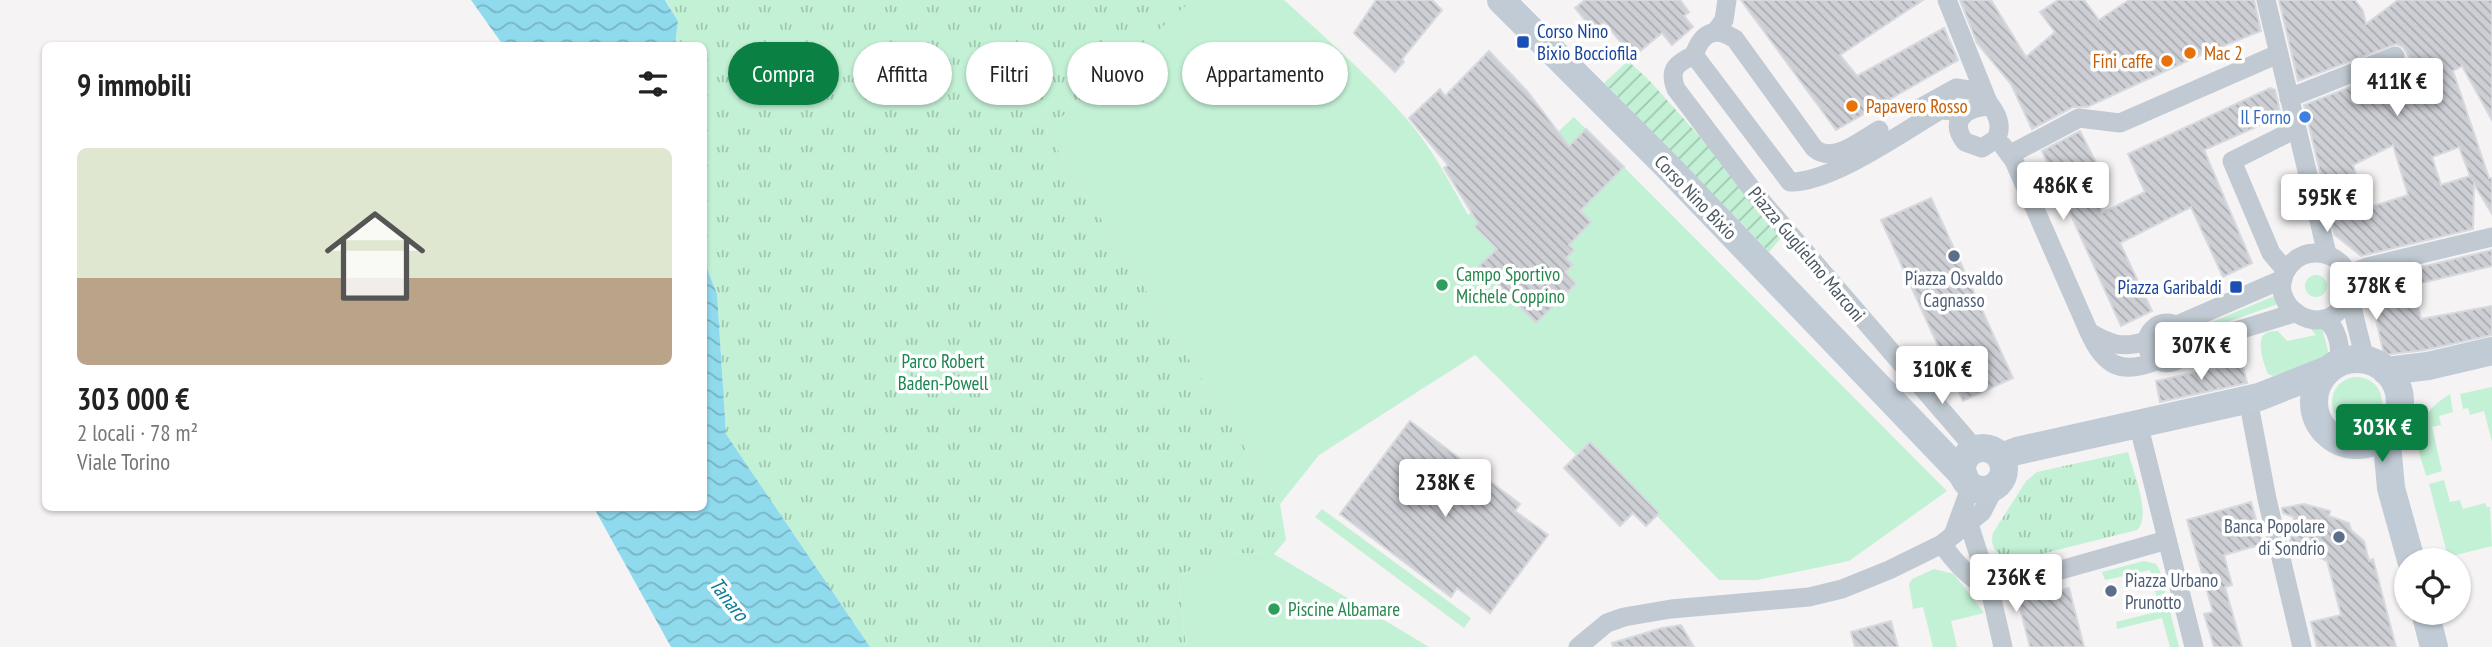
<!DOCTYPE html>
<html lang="it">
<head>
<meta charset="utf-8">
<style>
	body { margin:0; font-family:"PT Sans Narrow",sans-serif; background:#f2f2f2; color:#222; height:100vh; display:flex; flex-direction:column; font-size:26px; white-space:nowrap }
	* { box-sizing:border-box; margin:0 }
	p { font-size:23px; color:#767676 }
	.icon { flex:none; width:38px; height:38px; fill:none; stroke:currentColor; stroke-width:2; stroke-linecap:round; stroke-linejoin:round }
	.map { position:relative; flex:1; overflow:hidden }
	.panel { position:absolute; left:42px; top:42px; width:665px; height:469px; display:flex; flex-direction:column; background:#fff; border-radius:10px; box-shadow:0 2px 5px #0004 }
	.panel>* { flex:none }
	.top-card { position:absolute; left:728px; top:42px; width:665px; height:63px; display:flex; gap:14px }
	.fabs { position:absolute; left:2394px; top:548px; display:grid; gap:14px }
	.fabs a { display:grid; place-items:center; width:77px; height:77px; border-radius:50%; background:#fff; box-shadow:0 2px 5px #0004; font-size:35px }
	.price { position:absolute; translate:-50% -60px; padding:0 16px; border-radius:7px; background:#fff; color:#222; font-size:23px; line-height:46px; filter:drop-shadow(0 2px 4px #0008) }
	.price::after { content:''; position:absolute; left:50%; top:42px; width:21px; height:16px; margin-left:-10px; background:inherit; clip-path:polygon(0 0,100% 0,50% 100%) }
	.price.active { background:#0b8043; color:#fff }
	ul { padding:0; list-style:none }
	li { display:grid; align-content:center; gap:14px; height:371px; padding:0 35px }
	li span { display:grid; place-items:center; height:217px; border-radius:10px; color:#555 }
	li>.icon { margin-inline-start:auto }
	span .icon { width:126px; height:126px; fill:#fffc; stroke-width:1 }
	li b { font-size:30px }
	h2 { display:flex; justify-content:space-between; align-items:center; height:84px; padding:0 35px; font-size:30px }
	.pill { padding:0 24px; border-radius:32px; background:#fff; box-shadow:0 2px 5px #0004; font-size:24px; line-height:63px }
	.pill.active { background:#0b8043; color:#fff }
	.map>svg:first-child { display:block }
	.grass { fill:#c3f1d5 }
	.park { fill:url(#park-tufts) }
	.garden { fill:url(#garden-furrows) }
	.water { fill:url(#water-waves) }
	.building { fill:url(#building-back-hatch); stroke:#d7d9de; stroke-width:2; fill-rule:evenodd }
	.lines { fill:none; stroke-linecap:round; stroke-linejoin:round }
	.street { stroke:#c1cad2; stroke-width:19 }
	.secondary { stroke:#c1cbd6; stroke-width:28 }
	.transit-dot { fill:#1a4fb4; stroke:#fff; stroke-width:2.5 }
	.food-dot { fill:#e8710a; stroke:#fff; stroke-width:2.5 }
	.shop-dot { fill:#3f7fe0; stroke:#fff; stroke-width:2.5 }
	.service-dot { fill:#5c6f8a; stroke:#fff; stroke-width:2.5 }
	.leisure-dot { fill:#2e9e5b; stroke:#fff; stroke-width:2.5 }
	.labels { text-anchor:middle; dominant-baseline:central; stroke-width:7; stroke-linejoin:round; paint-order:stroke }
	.transit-label { font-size:19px; fill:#164399; stroke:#fff; text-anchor:start }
	.food-label { font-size:19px; fill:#c56008; stroke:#fff; text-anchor:start }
	.shop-label { font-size:19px; fill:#366cbe; stroke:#fff; text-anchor:end }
	.street-label { font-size:19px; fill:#4a5661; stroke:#fff }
	.leisure-label { font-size:19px; fill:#27864d; stroke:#fff; text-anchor:start }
	.service-label { font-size:19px; fill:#4e5e75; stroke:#fff }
	.park-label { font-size:19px; fill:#17864f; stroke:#fff }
	.water-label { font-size:21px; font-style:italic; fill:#0c7c9b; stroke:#fff }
</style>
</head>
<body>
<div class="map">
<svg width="2492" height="647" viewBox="0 0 2492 647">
	<defs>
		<pattern id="park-tufts" width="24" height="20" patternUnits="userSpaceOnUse" patternTransform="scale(1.75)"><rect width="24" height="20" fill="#c3f1d5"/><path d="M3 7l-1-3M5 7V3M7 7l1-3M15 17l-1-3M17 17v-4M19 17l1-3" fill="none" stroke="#a0c6b0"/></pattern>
		<pattern id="garden-furrows" width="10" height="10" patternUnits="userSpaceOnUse" patternTransform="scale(1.75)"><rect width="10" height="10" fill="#c3f1d5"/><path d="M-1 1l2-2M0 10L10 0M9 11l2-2" fill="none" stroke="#a0c6b0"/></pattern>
		<pattern id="water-waves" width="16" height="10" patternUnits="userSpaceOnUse" patternTransform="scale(1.75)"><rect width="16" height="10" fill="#90daee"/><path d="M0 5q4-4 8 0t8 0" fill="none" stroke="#78b4c4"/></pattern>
		<pattern id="building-back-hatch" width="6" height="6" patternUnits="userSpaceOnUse" patternTransform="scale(1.75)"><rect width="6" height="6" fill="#cdcfd5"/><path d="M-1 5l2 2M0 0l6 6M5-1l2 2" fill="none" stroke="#a8abb0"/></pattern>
	</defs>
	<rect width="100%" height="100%" fill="#f5f3f3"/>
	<!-- grass -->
	<g class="grass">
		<path d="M 1191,0 L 1284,0 C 1325,37 1368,75 1404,116 C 1431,146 1449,181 1468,215 L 1574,117 L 1947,491 L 1849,561 L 1757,580 L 1719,580 L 1657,516 L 1646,526 L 1633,513 L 1620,526 L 1564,468 L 1576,455 L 1475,355 L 1319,455 L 1280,504 L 1046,131 Z"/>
		<circle cx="2316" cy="286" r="11"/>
		<path d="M 2279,294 L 2281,303 L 2196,333 L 2195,329 Z"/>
		<path d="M 2307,325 L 2322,328 L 2330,358 L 2273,376 L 2268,374 C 2264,365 2255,339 2266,333 C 2270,331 2274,331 2278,331 L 2287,341 L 2316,335 Z"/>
		<circle cx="2357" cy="402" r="25"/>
		<path d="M 2492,387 L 2492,442 L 2484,411 L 2470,415 L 2468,408 L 2463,409 L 2460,394 Z"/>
		<path d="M 2450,394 L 2453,412 L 2439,416 L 2441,425 L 2432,427 L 2442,471 L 2426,476 C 2424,466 2418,454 2418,443 C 2416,422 2433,404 2450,394 Z"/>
		<path d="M 2444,480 L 2450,502 L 2460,500 L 2463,509 L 2485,503 L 2487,507 L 2490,507 L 2492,546 L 2448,557 L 2429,484 Z"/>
		<path d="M 1322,509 L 1471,618 L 1464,628 L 1315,517 Z"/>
		<path d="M 1228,553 L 1274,554 L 1429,647 L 1186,647 L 1178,576 Z"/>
		<path d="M 2144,561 L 2156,564 L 2160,571 L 2179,647 L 2170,647 L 2162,618 L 2117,629 L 2116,622 L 2160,611 L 2150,570 L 2105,580 L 2102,572 Z"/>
		<path d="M 1934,569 L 1954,574 L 1984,613 L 1951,621 L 1957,647 L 1933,647 L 1923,607 L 1913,609 L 1909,584 L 1912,579 Z"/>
	</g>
	<!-- park -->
	<g class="park">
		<path d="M 666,0 L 1192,0 L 1046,131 L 1280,504 L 1286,540 L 1274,554 L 1228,553 L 1178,576 L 1186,647 L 870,647 L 726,434 L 717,294 L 704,261 L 704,46 L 675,45 L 678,21 Z"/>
		<path d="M 2128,452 C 2133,471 2152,516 2137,530 L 2013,561 C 1999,556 1989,549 1993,533 L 2026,481 L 2037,472 Z"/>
	</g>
	<!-- garden -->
	<path class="garden" d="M 1628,61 L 1648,79 L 1755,198 L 1780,239 L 1769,252 L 1604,83 Z"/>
	<!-- water -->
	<g class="water">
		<path d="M 471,0 L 665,0 L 678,21 L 675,45 L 503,45 Z"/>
		<path d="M 704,261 L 717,294 L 726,434 L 870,647 L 671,647 L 594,508 L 704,508 Z"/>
	</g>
	<!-- building -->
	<g class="building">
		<path d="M 1376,0 L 1432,0 L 1442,10 L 1402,59 L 1404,62 L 1395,72 L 1354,33 Z"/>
		<path d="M 1585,0 L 1680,0 L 1689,12 L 1684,16 L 1693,27 L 1672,45 L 1662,33 L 1633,57 L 1604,22 L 1593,30 L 1575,8 Z"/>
		<path d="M 1741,0 L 1923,0 L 1840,55 L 1857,76 L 1944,28 L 1958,60 L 1836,130 Z"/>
		<path d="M 1960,0 L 1991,0 L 2026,57 L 2055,32 L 2040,12 L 2058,0 L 2084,0 L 2099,20 L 2129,0 L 2254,0 L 2261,31 L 2196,57 L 2087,107 L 2073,107 L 2032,129 L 2011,84 L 1977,43 Z"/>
		<path d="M 2279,0 L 2355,0 L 2363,11 L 2366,24 L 2398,0 L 2492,0 L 2492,120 L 2462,66 L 2453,71 L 2489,178 L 2492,178 L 2492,214 L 2474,184 L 2473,229 L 2361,256 L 2335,235 L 2304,105 L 2383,74 L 2393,95 L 2426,83 L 2403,47 L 2396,44 L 2298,81 ZM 2393,145 L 2408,195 L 2367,208 L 2353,165 ZM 2459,147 L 2470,176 L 2441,185 L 2432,157 Z"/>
		<path d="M 1489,51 L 1527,91 L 1569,146 L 1586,129 L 1624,167 L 1580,211 L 1591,222 L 1569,245 L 1574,250 L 1566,258 L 1573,265 L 1565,272 L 1576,284 L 1536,323 L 1479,266 L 1497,249 L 1475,227 L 1478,223 L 1444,168 L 1448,165 L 1409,118 L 1440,89 L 1445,96 Z"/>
		<path d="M 2270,88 L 2275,90 L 2281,116 L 2204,150 L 2252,263 L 2223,277 L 2191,207 L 2120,243 L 2152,311 L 2121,326 L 2042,151 L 2080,131 L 2105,180 L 2091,187 L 2102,213 L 2145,192 L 2128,154 Z"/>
		<path d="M 1931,198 L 2013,378 L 1963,401 L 1881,220 Z"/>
		<path d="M 2492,250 L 2492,266 L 2413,285 L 2421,319 L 2492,306 L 2492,335 L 2425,350 L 2384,355 L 2367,280 Z"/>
		<path d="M 2242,362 L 2247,383 L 2160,402 L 2156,381 Z"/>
		<path d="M 1410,421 L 1520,504 L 1515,511 L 1548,535 L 1490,613 L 1457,588 L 1451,597 L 1340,514 Z"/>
		<path d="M 1590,442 L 1659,513 L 1646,526 L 1633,513 L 1620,526 L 1564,468 Z"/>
		<path d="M 2251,502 L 2263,544 L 2224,555 L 2232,585 L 2225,587 L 2242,647 L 2214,647 L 2204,614 L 2213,612 L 2187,520 Z"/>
		<path d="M 2304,504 L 2330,511 L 2329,516 L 2349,523 L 2351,530 L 2364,541 L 2369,561 L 2373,559 L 2396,647 L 2317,647 L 2311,622 L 2341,615 L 2327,561 L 2290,543 L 2294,517 L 2283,513 L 2282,508 Z"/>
		<path d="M 2069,588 L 2084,647 L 2030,647 L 2018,601 Z"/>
		<path d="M 1891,621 L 1898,647 L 1855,647 L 1851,632 Z"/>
		<path d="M 1681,625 L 1694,647 L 1613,647 L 1612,643 L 1662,628 Z"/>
	</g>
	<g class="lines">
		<!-- street -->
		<g class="street">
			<path d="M 1947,0 L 1988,102"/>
			<path d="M 2266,0 L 2327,254"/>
			<path d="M 1716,31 L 1724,20 L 1727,0"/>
			<path d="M 1694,55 C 1702,32 1715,26 1735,39 L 1814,148 C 1833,165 1861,140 1879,130"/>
			<path d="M 2289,98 L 2395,56"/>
			<path d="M 1918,109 L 1956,88 L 1976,91 C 1990,102 2006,121 1996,139 L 1982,148 L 1965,142 C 1947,119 1968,107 1990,106"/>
			<path d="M 1961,118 L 1955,111 L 1940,110 C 1903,132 1831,183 1790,182 L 1694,55 C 1677,63 1668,69 1676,89 L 1757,196 L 1976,450"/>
			<path d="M 2003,146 L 2014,161 L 2089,332"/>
			<path d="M 2011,154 L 2079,118 L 2120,123 L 2278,54"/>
			<path d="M 2286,271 L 2271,253 L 2232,161 L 2296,129"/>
			<path d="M 2348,275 L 2367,267 L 2492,237"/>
			<path d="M 2349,293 C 2329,351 2256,303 2291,264 C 2297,257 2306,253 2315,253 C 2325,253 2336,257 2343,266 C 2350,276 2348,286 2350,297 C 2354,318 2360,339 2365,359"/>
			<path d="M 2324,319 C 2338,327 2341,347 2339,362"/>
			<circle cx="2167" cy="343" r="20"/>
			<path d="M 2177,325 L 2283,279"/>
			<path d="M 2146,341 C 2122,349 2109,344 2089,332 C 2104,366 2121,375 2156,361"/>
			<path d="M 2187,346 L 2294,313"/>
			<path d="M 2248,399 L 2267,499 L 2302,647"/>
			<path d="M 2138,423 L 2194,647"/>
			<path d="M 1969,524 L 1990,590 L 2003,647"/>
			<path d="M 1953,535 L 1971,486"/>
			<path d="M 1942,544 C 1956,564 1969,577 1990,590"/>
			<path d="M 1990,590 L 2167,540"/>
			<path d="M 1578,647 L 1607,623 L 1624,617 L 1671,609 L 1809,597 L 1842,589 L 1889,570 L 1942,544 L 1982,512 L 1996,485"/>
		</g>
		<!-- secondary -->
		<g class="secondary">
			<path d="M 1501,0 L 1666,165 L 1964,476"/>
			<circle cx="2357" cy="402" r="43"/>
			<path d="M 2386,371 L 2428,366 L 2492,351"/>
			<path d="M 2386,433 L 2391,488 L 2411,560"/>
			<circle cx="1983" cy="469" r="21"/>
			<path d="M 2001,457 L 2017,451 L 2259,397 L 2327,370"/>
			<path d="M 2425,612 L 2434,647"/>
		</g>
	</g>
	<!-- markers -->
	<g class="transit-dot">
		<rect x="1516" y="35" width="14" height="14" rx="3.5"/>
		<rect x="2229" y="280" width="14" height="14" rx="3.5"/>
	</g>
	<g class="food-dot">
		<circle cx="2190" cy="53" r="7"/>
		<circle cx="2167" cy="61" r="7"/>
		<circle cx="1852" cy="106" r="7"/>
	</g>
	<circle class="shop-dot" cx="2305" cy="117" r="7"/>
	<g class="service-dot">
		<circle cx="1954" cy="256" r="7"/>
		<circle cx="2339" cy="537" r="7"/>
		<circle cx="2111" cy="591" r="7"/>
	</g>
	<g class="leisure-dot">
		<circle cx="1442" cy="285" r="7"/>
		<circle cx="1274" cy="609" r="7"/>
	</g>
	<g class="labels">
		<!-- transit labels -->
		<g class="transit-label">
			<text x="1537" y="31">Corso Nino<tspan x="1537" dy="22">Bixio Bocciofila</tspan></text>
			<text x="2222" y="287" text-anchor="end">Piazza Garibaldi</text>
		</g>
		<!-- food labels -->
		<g class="food-label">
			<text x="2204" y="53">Mac 2</text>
			<text x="2153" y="61" text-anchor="end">Fini caffe</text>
			<text x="1866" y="106">Papavero Rosso</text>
		</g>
		<!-- shop labels -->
		<g class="shop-label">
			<text x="2291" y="117">Il Forno</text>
		</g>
		<!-- street labels -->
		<g class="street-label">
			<text transform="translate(1696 197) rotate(46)">Corso Nino Bixio</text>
			<text transform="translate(1807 254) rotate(50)">Piazza Guglielmo Marconi</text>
		</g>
		<!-- leisure labels -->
		<g class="leisure-label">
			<text x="1456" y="274">Campo Sportivo<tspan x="1456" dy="22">Michele Coppino</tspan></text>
			<text x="1288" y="609">Piscine Albamare</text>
		</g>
		<!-- service labels -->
		<g class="service-label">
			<text x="1954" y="278">Piazza Osvaldo<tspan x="1954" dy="22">Cagnasso</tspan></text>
			<text x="2325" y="526" text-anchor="end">Banca Popolare<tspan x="2325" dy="22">di Sondrio</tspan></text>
			<text x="2125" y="580" text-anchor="start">Piazza Urbano<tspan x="2125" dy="22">Prunotto</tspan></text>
		</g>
		<!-- park labels -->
		<g class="park-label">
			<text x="943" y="361">Parco Robert<tspan x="943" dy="22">Baden-Powell</tspan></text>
		</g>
		<!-- water labels -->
		<g class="water-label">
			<text transform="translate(729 599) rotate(52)">Tanaro</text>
		</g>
	</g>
</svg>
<div class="fabs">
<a><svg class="icon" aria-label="locate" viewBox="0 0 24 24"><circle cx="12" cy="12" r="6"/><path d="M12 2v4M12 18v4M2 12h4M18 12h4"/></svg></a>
</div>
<b class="price" style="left:2397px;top:118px">411K €</b>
<b class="price" style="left:2063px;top:222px">486K €</b>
<b class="price" style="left:2327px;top:234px">595K €</b>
<b class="price" style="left:2376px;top:322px">378K €</b>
<b class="price" style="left:2201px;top:382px">307K €</b>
<b class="price" style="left:1942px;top:406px">310K €</b>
<b class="price active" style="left:2382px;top:464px">303K €</b>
<b class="price" style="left:1445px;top:519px">238K €</b>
<b class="price" style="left:2016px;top:614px">236K €</b>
<div class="top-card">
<a class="pill active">Compra</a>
<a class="pill">Affitta</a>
<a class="pill">Filtri</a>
<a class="pill">Nuovo</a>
<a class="pill">Appartamento</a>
</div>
<section class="panel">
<h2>9 immobili<svg class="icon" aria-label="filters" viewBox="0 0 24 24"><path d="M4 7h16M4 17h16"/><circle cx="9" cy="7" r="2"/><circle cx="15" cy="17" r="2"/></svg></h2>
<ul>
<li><span style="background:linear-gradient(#dfe7d0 60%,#b9a48a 0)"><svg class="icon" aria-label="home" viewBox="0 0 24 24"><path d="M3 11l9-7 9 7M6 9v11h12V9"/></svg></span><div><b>303 000 €</b><p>2 locali · 78 m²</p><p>Viale Torino</p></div></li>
</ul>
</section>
</div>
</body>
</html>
